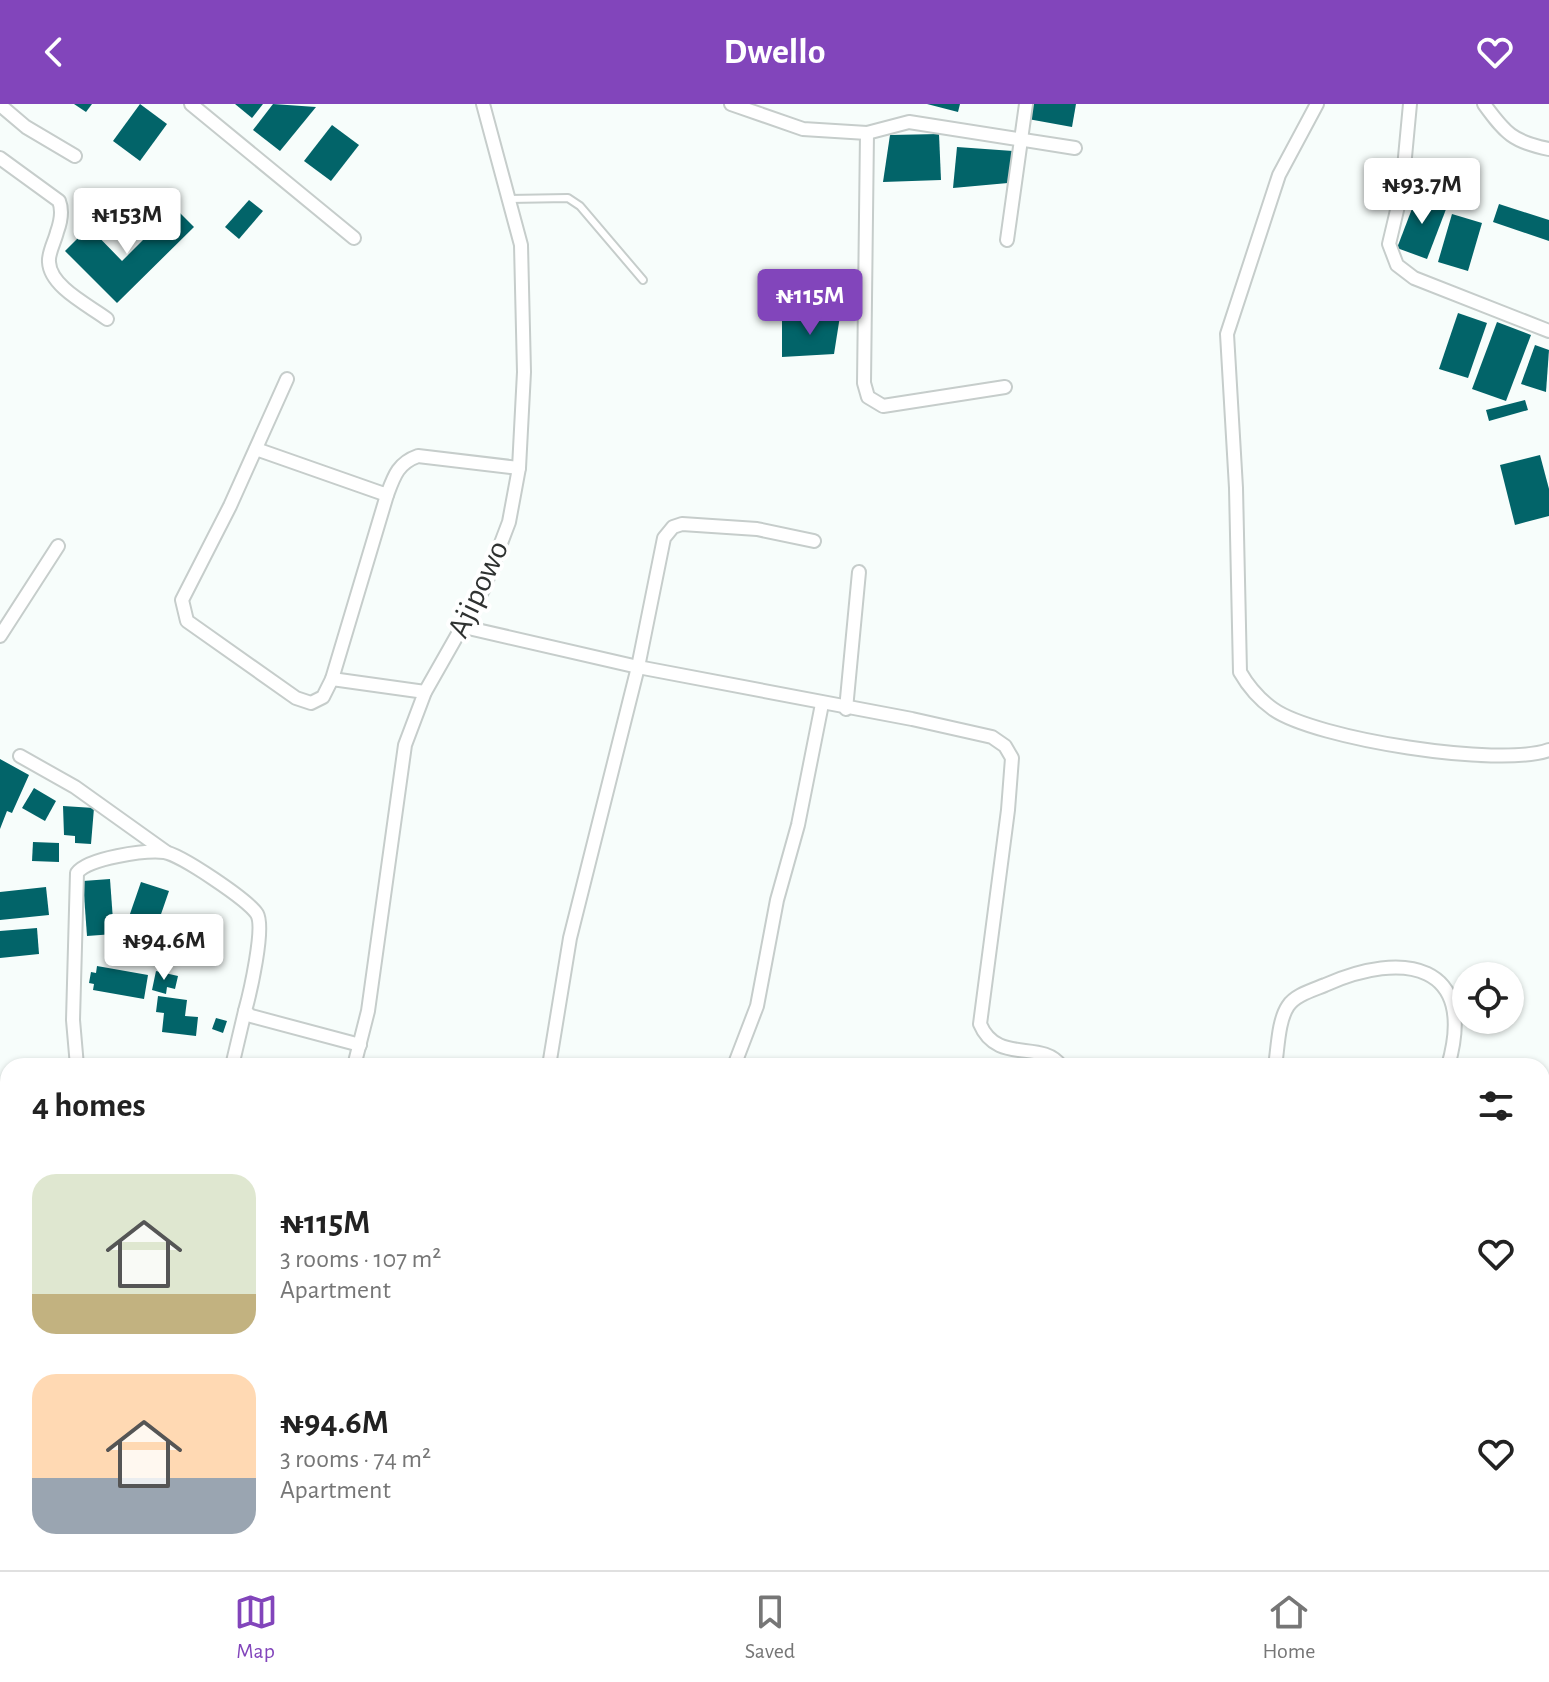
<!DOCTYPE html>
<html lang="en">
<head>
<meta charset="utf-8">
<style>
	body { margin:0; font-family:"Alegreya Sans",sans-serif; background:#f6f6f6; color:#222; height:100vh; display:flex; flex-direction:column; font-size:30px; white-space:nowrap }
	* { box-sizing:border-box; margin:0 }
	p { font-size:26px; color:#767676 }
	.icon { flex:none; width:44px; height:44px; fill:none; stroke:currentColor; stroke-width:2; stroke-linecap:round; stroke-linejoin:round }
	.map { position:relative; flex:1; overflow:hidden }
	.sheet { position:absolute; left:0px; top:954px; width:1550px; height:512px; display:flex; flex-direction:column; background:#fff; border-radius:24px 24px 0 0; box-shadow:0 2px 6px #0004 }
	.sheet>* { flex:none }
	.fabs { position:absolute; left:1452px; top:858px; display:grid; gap:16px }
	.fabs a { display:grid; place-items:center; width:72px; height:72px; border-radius:50%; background:#fff; box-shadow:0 2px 6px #0004; font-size:40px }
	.price { position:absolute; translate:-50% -68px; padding:0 18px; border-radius:8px; background:#fff; color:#222; font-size:26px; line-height:52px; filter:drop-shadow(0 2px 4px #0008) }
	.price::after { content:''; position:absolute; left:50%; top:48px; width:24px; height:18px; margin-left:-12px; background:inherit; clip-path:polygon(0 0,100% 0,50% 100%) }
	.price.on { background:#8245bb; color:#fff }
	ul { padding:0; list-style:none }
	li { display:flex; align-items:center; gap:24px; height:200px; padding:0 32px }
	li span { display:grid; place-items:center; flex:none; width:224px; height:160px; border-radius:24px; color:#555 }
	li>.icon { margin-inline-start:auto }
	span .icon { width:96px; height:96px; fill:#fffc; stroke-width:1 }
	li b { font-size:34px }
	h2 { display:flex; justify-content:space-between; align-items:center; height:96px; padding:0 32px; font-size:34px }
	header { display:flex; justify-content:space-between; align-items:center; height:104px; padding:0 32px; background:#8245bb; color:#fff; font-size:36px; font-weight:700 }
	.dock { display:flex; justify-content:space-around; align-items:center; height:112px; border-top:2px solid #e0e0e0; background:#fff; font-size:22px; color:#767676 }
	.dock a { display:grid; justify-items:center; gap:4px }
	.dock .on { color:#8245bb }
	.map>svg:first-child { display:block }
	.building { fill:#026469 }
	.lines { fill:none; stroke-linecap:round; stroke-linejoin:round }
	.lane-casing { stroke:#c6cdcb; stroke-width:10 }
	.street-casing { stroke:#c6cdcb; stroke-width:16 }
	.lane { stroke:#fff; stroke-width:6 }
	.street { stroke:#fff; stroke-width:12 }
	.labels { text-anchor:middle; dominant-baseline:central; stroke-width:8; stroke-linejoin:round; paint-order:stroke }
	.street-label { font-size:32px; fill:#2f3231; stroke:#fff }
</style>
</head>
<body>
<header><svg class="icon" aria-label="back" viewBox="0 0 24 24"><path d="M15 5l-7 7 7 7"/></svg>Dwello<svg class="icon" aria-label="heart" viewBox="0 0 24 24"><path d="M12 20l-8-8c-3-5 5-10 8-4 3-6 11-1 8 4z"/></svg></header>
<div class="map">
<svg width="1549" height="1466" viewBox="0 0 1549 1466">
	<rect width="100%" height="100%" fill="#f7fdfb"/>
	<!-- building -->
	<g class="building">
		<path d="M 74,0 L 92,0 L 86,8 Z"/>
		<path d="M 140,0 L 167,20 L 140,57 L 113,37 Z"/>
		<path d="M 235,0 L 263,0 L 252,14 Z"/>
		<path d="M 273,0 L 316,3 L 280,47 L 253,26 Z"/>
		<path d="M 927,0 L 960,0 L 958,8 Z"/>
		<path d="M 1031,0 L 1076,0 L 1072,23 L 1028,15 Z"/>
		<path d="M 332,21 L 359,41 L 331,77 L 304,57 Z"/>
		<path d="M 939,30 L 941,76 L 883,78 L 890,31 Z"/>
		<path d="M 957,43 L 1013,47 L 1008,79 L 953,84 Z"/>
		<path d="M 1418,89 L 1448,100 L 1427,155 L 1397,144 Z"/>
		<path d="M 249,96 L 263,107 L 239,135 L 225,123 Z"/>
		<path d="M 1499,100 L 1549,116 L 1549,137 L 1493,118 Z"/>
		<path d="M 175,104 L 194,123 L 117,199 L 65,147 L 89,123 L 122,157 Z"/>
		<path d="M 1452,110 L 1482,119 L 1468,167 L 1438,158 Z"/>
		<path d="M 1458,209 L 1487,219 L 1468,274 L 1439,265 Z"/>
		<path d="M 840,212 L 834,250 L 782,253 L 782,217 Z"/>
		<path d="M 1497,218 L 1531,231 L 1506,297 L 1472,285 Z"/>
		<path d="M 1535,241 L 1549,246 L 1546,288 L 1521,280 Z"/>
		<path d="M 1525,296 L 1528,306 L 1489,317 L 1486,306 Z"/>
		<path d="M 1540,351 L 1549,385 L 1549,412 L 1515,421 L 1500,361 Z"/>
		<path d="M 0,655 L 29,671 L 12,709 L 7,707 L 0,725 Z"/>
		<path d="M 34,684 L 56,697 L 45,717 L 22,704 Z"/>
		<path d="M 63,702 L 94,704 L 91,740 L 75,739 L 75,732 L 64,731 Z"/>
		<path d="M 33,738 L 59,739 L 59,758 L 32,757 Z"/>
		<path d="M 110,775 L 114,830 L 87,832 L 83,777 Z"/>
		<path d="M 141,778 L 169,787 L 150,842 L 122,833 Z"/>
		<path d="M 46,783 L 49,811 L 0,816 L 0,788 Z"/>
		<path d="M 37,824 L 39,850 L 0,854 L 0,827 Z"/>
		<path d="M 122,835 L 132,838 L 126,853 L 117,850 Z"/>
		<path d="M 97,862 L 148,871 L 144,895 L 93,886 L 94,880 L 89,879 L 91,868 L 96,869 Z"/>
		<path d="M 156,867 L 178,872 L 175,885 L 167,883 L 166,890 L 152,886 Z"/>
		<path d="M 158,892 L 187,896 L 185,912 L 198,913 L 196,932 L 162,928 L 164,909 L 156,908 Z"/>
		<path d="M 216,914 L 227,917 L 223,929 L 212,925 Z"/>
		<path d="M 0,1134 L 6,1137 L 0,1152 Z"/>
		<path d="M 8,1146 L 8,1191 L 0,1188 L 0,1166 Z"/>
		<path d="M 7,1253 L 8,1296 L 1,1319 L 0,1275 Z"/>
		<path d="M 7,1366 L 8,1366 L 8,1403 L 0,1401 Z"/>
		<path d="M 136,1458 L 161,1458 L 166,1461 L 165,1466 L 135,1464 Z"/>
		<path d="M 351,1458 L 366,1458 L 365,1466 L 350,1466 Z"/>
		<path d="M 382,1458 L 386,1458 L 410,1466 L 380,1466 Z"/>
		<path d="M 512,1458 L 538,1458 L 536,1465 Z"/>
		<path d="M 715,1458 L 797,1458 L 795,1466 L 734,1466 Z"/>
		<path d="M 1117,1458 L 1146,1458 L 1146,1463 Z"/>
		<path d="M 1217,1458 L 1259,1458 L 1257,1466 L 1216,1466 Z"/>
		<path d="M 1381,1458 L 1408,1458 L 1406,1466 L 1379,1466 Z"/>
		<path d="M 1422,1458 L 1446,1458 L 1444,1466 L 1419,1466 Z"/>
		<path d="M 555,1459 L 568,1462 L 567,1466 L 552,1466 Z"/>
	</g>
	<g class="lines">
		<!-- lane casing -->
		<g class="lane-casing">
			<path id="lane" d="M 509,95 L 568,94 L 580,102 L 643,176"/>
		</g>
		<!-- street casing -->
		<g class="street-casing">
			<g id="street">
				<path d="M 191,0 L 354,134"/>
				<path d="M 731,0 L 803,25 L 867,29 L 909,18 L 1075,44"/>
				<path d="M 1317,0 L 1279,71 L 1227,230 L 1236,384 L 1240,568 C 1248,582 1259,595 1273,605 C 1315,635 1500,664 1549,646"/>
				<path d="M 1410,0 L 1402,85 L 1389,140 L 1397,161 L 1414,174 L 1549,227"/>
				<path d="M 1484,0 C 1505,29 1513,38 1549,45"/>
				<path d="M 0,1 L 26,23 L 75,52"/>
				<path d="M 867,29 L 864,279 L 868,293 L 883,302 L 1005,283"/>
				<path d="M 0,54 L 59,97 C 63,107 61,117 57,128 C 55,137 48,149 49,158 C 50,183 90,202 107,215"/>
				<path d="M 1007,136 L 1026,0"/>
				<path d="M 287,275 L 230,402 L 182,496 L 187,517 L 296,594 L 311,599 L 323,593 L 332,575 L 387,391"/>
				<path d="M 256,345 L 387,391 C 394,372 398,359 418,352 L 519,364"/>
				<path d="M 464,523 L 638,563 L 912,615 L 992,633 L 1005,642 L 1012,654 L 1008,706 L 980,920 C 997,961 1042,935 1061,962"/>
				<path d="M 0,532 L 58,442"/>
				<path d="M 332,575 L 425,588"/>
				<path d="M 846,605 L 859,468"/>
				<path d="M 20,652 L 75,683 L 166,748"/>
				<path d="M 77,962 L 73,916 L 77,769 C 88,754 145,746 164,748 C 180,750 248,796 257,810 C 265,824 250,889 245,907 L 251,912 L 360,941"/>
				<path d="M 232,962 L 245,907"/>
				<path d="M 354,962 L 368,907 L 405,641 L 425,588 L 484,484 L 509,418 L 519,364 L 524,268 L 521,141 L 483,0"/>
				<path d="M 549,962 L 570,834 L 638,563 L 664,434 L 673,423 L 682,420 L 757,425 L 814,437"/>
				<path d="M 734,962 L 757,902 L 777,796 L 798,721 L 822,600"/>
				<path d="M 1275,962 C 1278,944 1278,917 1288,902 C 1295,891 1313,886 1325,881 C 1403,846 1478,859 1448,962"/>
				<path d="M 0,1445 L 8,1447"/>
				<path d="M 48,1458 L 75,1466"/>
				<path d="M 606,1458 L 633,1466"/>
				<path d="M 184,1466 L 185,1458"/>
				<path d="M 456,1466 L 457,1458"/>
				<path d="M 703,1466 L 704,1458"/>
				<path d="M 963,1466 L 964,1458"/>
				<path d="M 1186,1466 L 1187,1458"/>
				<path d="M 1352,1466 L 1354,1458"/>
			</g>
		</g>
		<!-- lane -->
		<use href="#lane" class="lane"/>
		<!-- street -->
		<use href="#street" class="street"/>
	</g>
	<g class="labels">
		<!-- street labels -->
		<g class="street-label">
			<text transform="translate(478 485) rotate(-65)">Ajipowo</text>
		</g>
	</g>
</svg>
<div class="fabs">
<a><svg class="icon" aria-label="locate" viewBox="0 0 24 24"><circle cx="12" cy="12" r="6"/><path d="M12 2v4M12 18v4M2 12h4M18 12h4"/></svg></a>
</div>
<b class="price" style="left:1422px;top:122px">₦93.7M</b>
<b class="price" style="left:127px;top:152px">₦153M</b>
<b class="price on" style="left:810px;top:233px">₦115M</b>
<b class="price" style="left:164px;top:878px">₦94.6M</b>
<section class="sheet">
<h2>4 homes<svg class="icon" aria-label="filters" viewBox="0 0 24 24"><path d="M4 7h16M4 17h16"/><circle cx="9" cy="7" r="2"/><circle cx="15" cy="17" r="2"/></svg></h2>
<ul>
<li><span style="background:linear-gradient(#dfe7d0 75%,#c2b280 0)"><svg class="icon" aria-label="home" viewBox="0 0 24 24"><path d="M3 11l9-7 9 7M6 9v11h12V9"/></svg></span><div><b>₦115M</b><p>3 rooms · 107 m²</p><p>Apartment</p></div><svg class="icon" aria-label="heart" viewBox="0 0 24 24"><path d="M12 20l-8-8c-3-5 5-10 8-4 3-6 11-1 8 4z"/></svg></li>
<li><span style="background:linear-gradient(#ffd9b3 65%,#9aa5b1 0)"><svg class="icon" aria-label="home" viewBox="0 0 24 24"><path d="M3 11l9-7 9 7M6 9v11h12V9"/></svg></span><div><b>₦94.6M</b><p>3 rooms · 74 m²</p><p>Apartment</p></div><svg class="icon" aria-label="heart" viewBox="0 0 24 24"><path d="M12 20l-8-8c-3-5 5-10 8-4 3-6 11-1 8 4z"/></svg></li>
</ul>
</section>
</div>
<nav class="dock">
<a class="on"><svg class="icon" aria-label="map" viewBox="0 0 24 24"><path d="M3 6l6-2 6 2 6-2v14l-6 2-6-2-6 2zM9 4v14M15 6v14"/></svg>Map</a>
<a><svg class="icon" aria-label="saved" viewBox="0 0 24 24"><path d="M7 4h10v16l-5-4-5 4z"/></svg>Saved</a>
<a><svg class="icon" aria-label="home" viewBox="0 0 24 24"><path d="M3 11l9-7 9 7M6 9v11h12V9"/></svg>Home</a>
</nav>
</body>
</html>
